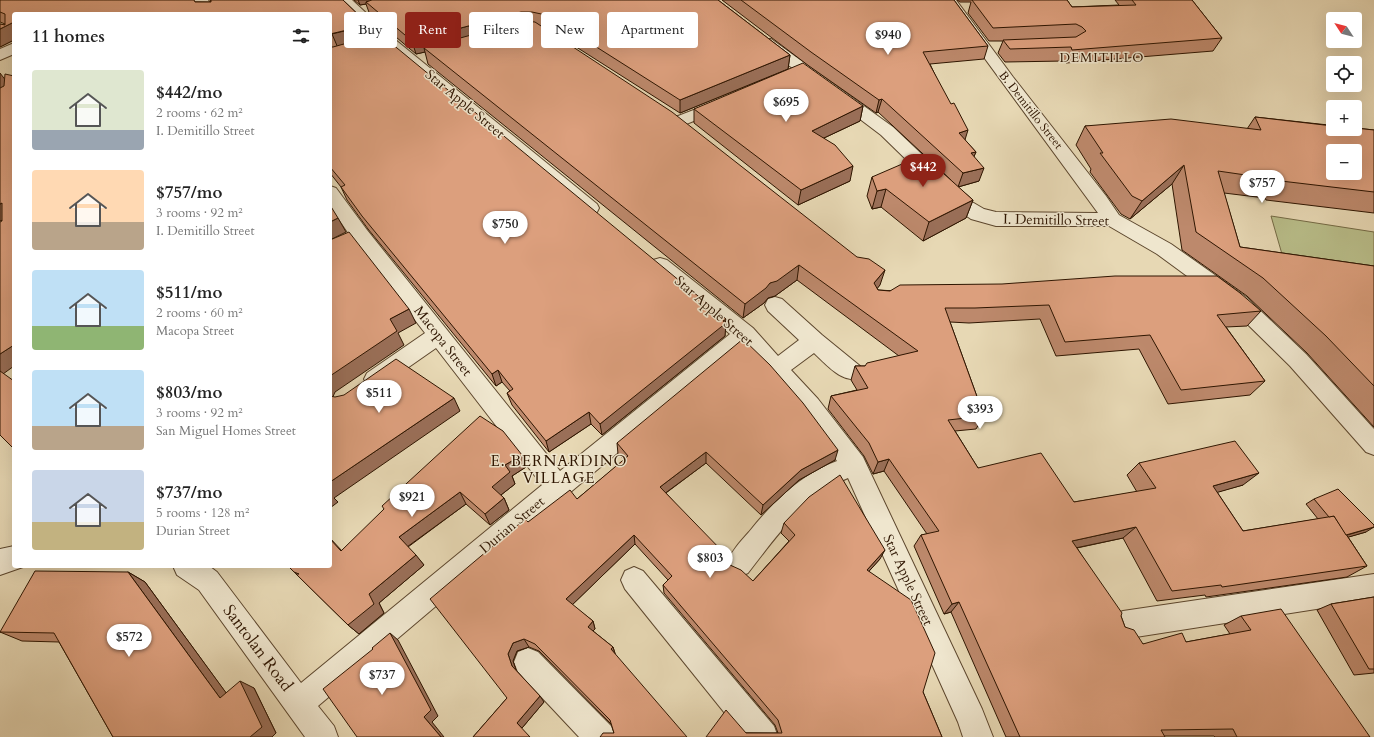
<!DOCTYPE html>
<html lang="en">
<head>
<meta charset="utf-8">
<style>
	body { margin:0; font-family:Cardo,serif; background:#f6f6f6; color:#222; height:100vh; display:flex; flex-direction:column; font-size:15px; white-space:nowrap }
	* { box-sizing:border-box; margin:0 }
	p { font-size:13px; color:#767676 }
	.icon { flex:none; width:22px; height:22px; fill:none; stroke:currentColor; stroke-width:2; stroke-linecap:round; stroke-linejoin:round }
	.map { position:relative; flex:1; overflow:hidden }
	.sheet { position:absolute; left:12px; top:12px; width:320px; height:556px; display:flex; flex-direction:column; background:#fff; border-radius:4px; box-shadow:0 4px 16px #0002 }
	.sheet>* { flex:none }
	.banner { position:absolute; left:344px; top:12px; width:380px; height:36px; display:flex; gap:8px }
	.needle { width:26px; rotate:306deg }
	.fabs { position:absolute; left:1326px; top:12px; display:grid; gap:8px }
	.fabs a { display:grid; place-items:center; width:36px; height:36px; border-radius:4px; background:#fff; box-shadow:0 4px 16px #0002; font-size:20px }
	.price { position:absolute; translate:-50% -34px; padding:0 9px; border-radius:14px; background:#fff; color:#222; font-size:13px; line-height:26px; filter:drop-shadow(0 1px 2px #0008) }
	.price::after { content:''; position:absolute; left:50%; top:24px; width:12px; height:9px; margin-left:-6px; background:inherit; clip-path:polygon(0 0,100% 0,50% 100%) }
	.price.active { background:#8f2418; color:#fff }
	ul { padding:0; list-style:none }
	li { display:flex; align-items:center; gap:12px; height:100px; padding:0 20px }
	li span { display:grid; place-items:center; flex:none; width:112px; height:80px; border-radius:4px; color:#555 }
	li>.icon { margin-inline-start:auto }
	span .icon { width:48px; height:48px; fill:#fffc; stroke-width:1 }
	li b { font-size:17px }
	h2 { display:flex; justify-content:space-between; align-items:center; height:48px; padding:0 20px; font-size:17px }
	.pill { padding:0 14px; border-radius:4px; background:#fff; box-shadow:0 4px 16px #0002; font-size:14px; line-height:36px }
	.pill.active { background:#8f2418; color:#fff }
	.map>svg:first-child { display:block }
	.green { fill:#b9be8a; stroke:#746a45 }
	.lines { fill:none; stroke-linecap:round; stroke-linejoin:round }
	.minor-casing { stroke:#5c462d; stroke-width:2 }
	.minor { fill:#efe6ce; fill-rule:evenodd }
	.wall { fill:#bd896c; stroke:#2e1500 }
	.shaded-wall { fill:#9a6f58; stroke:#2e1500 }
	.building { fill:#dc9f7d; stroke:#2e1500; fill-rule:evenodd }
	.labels { text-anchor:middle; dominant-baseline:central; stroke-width:3; stroke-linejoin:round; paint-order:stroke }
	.far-street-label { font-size:12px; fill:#2e1500; stroke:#efe6ce }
	.far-neighbourhood-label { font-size:13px; letter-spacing:1px; fill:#2e1500; stroke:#efe6ce }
	.street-label { font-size:14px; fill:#2e1500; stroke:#efe6ce }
	.neighbourhood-label { font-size:15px; letter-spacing:1px; fill:#2e1500; stroke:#efe6ce }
	.near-street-label { font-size:17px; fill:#2e1500; stroke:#efe6ce }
</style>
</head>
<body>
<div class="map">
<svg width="1374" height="737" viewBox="0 0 1374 737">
	<rect width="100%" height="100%" fill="#e7d8b4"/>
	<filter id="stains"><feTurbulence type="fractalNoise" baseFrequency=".005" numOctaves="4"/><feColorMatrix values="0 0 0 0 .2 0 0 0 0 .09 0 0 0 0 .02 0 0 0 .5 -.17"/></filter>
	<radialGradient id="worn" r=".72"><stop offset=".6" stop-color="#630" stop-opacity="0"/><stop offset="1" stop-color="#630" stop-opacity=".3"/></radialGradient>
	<!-- green -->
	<path class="green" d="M 1271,216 L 1374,232 L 1374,282 L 1286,268 Z"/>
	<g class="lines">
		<!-- minor casing -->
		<g class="minor-casing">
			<g id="minor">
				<path d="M 194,0 L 208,0 L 217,14 L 203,14 Z"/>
				<path d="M 337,0 L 352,0 L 393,38 L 597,204 L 599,208 L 597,212 L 590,214 L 583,212 L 383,44 Z"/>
				<path d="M 942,0 L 956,0 L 1013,77 L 1106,196 L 1119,215 L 1171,244 L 1246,297 L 1306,354 L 1374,429 L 1374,455 L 1366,452 L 1290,366 L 1232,309 L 1157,254 L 1109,226 L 996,226 L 971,219 L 958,210 L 881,135 L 758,42 L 761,39 L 771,39 L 893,127 L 972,202 L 984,209 L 996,212 L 1098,213 Z"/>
				<path d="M 14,43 L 14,54 L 0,60 L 0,49 Z"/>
				<path d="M 722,99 L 728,101 L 730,104 L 728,107 L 679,127 L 673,126 L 671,122 L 673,118 Z"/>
				<path d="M 330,186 L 336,188 L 367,230 L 560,471 L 730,334 L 653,270 L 650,265 L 653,260 L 660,258 L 667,260 L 753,328 L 778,356 L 799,340 L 768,311 L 765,305 L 768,299 L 775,297 L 782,299 L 822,335 L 860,366 L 863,372 L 860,378 C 842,384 826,364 814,353 L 791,370 L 818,399 L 863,457 L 982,709 L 993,737 L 963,737 L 958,722 L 848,478 C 805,495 775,538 748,573 L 739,577 L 730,573 L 726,564 C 731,552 740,542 749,532 C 773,502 801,474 837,461 L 802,413 L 744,347 L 567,495 L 318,706 L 334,726 L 338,737 L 305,737 L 199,590 L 177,575 L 173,566 L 209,566 L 217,572 L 301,683 L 542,485 L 436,348 L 383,385 L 375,388 L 367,385 L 364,379 L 367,373 L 425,333 L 353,240 L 330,206 Z"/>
				<path d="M 14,546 L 14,566 L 23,567 L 0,575 L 0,549 Z"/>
				<path d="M 634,567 L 643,571 L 774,726 L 778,737 L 744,737 L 625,589 L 621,580 L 625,571 Z"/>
				<path d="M 1374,574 L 1374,600 L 1123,639 L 1113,635 L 1109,625 L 1113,615 L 1123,611 Z"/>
				<path d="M 528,648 L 538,652 L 611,726 L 615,737 L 579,737 L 518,672 L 514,662 L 518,652 Z"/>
			</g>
		</g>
		<!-- minor -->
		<use href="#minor" class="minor"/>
	</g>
	<!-- wall -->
	<g class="wall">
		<path d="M 0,0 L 211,2 L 210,0 L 343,0 L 369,25 L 373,36 L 725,322 L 725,336 L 602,435 L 591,424 L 549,452 L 512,405 L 507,393 L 510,391 L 502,382 L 496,386 L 368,229 L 347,200 L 341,187 L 330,173 L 330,14 L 14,14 L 14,40 L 0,47 L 0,24 L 5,25 L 5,24 L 0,22 Z"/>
		<path d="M 354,0 L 718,0 L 790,55 L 788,69 L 680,113 L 548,29 L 541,27 L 880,285 L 877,288 L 878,290 L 1261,311 L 1247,326 L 1226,327 L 1265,381 L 1250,395 L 1168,404 L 1139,349 L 1056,356 L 1040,319 L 969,323 L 950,322 L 984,416 L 976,429 L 955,431 L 978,468 L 1074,502 L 1137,492 L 1127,475 L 1139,463 L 1243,485 L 1217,492 L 1243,531 L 1318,519 L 1306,504 L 1314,499 L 1366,532 L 1348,537 L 1367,566 L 1347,577 L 1206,597 L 1205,595 L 1157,601 L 1123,538 L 1077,548 L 1121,616 L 1125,627 L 1143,644 L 1186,642 L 1230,634 L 1224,625 L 1241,616 L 1370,737 L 1215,737 L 1214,736 L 1164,736 L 1165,737 L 1006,737 L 951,612 L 944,614 L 914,546 L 921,535 L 927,534 L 884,471 L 873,474 L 864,456 L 828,409 L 831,396 L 857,390 L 851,380 L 855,366 L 865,366 L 899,356 L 797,280 L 775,296 L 768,298 L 764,303 L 743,318 L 428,64 L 425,52 L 416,54 L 370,15 L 366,4 L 360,5 Z"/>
		<path d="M 722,0 L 954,0 L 988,46 L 984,59 L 930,64 L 965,140 L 976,152 L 974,156 L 979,181 L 958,187 L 973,200 L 966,218 L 923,241 L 881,207 L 872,209 L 867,196 L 872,177 L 951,180 L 878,112 L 876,113 L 809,66 Z"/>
		<path d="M 957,0 L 1067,0 L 1072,7 L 1119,5 L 1115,0 L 1192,0 L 1222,38 L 1213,51 L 1066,63 L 1065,61 L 1005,62 L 998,53 L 1003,41 L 989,41 L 968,13 L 971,2 L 960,2 Z"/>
		<path d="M 863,106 L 860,121 L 824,138 L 850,181 L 798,205 L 694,123 L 694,109 Z"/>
		<path d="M 1255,117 L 1374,130 L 1374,213 L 1266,200 L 1265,198 L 1224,193 L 1240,247 L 1374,266 L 1374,427 L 1307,353 L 1247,296 L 1182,250 L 1172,184 L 1130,219 L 1121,214 L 1090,172 L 1091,169 L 1076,145 L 1085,126 L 1247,129 Z"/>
		<path d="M 617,443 L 835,460 L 799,480 L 761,515 L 706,463 L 666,493 L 730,565 L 753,581 L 789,541 L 781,533 L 784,523 L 880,559 L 869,571 L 923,692 L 942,737 L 746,733 L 778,733 L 775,725 L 664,593 L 663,585 L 668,580 L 635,544 L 572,605 L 593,621 L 595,629 L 593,631 L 613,647 L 615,653 L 614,733 L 612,725 L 539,651 L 529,647 L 517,651 L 513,661 L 516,670 L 544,702 L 522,728 L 473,737 L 507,698 L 528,522 L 577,499 L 624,460 L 618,454 Z"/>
		<path d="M 522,455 L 526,467 L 512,476 L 515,484 L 501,495 L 504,498 L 509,510 L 490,525 L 466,504 L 408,547 L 424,565 L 379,603 L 384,613 L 359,634 L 348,625 L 288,566 L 330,566 L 330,538 L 342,551 Z"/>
		<path d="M 128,572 L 145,582 L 226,693 L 254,688 L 276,733 L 272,737 L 113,737 L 59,642 L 22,641 L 0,632 Z"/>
		<path d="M 1374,597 L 1374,673 L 1354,675 L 1317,610 L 1331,604 Z"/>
	</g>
	<!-- shaded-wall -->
	<g class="shaded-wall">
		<path d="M 358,0 L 380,0 L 366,2 L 366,4 L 360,5 Z"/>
		<path d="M 521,12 L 524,26 L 424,48 L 425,52 L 416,54 L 412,41 Z"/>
		<path d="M 14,22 L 14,40 L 0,47 L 0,29 Z"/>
		<path d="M 369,25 L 374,38 L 338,48 L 332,34 Z"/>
		<path d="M 790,55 L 788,69 L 680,113 L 680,100 Z"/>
		<path d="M 0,73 L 10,86 L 0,91 Z"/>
		<path d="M 882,99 L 878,112 L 876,113 L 879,100 Z"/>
		<path d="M 863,106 L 860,121 L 809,145 L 812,131 Z"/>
		<path d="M 968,130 L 964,143 L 959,133 Z"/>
		<path d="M 976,152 L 970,165 L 971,153 Z"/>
		<path d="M 1184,165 L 1172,184 L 1130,219 L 1142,201 Z"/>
		<path d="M 853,166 L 850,181 L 798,205 L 801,190 Z"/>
		<path d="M 984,168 L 979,181 L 958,187 L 963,173 Z"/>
		<path d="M 886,189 L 881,207 L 872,209 L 877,191 Z"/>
		<path d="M 973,200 L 966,218 L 923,241 L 929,222 Z"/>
		<path d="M 2,203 L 14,216 L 0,221 L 0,204 Z"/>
		<path d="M 338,218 L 346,232 L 330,240 L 330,222 Z"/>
		<path d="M 799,265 L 797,280 L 775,296 L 768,298 L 764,303 L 743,318 L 745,304 L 770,283 Z"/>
		<path d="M 885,270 L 880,285 L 870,298 L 874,283 Z"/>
		<path d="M 409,309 L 416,323 L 398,333 L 404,345 L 335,392 L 332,399 L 330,401 L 330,376 L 390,319 Z"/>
		<path d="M 726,319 L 725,324 L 726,323 L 725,336 L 602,435 L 600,424 Z"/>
		<path d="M 14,345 L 14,366 L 3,374 L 0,379 L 0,354 Z"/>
		<path d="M 498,370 L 502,382 L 496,386 L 492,374 Z"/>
		<path d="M 454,398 L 460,411 L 334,498 L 338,502 L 330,508 L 330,482 Z"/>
		<path d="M 589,412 L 591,424 L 549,452 L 546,441 Z"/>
		<path d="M 838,450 L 835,460 L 799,480 L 761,515 L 763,505 L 801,470 Z"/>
		<path d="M 706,452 L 706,463 L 660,497 L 660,487 Z"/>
		<path d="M 522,455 L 526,467 L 512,476 L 515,484 L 497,498 L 492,487 L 505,465 Z"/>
		<path d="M 889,459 L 884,471 L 873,474 L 878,462 Z"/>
		<path d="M 1259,473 L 1243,485 L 1198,498 L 1213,486 Z"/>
		<path d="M 460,492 L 466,504 L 407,547 L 399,537 Z"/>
		<path d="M 504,498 L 509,510 L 490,525 L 485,514 Z"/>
		<path d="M 1136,527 L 1123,538 L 1061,551 L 1072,541 Z"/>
		<path d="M 1374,527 L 1366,532 L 1335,541 L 1344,536 Z"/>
		<path d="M 634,535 L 635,544 L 569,608 L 566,599 Z"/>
		<path d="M 885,550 L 880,559 L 863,578 L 867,570 Z"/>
		<path d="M 416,555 L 424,565 L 379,603 L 384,613 L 359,634 L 348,625 L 369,594 Z"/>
		<path d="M 128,572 L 145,582 L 235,705 L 220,698 Z"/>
		<path d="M 959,602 L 951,612 L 944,614 L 952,604 Z"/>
		<path d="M 593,621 L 595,629 L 590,634 L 588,627 Z"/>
		<path d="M 390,633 L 398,640 L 438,716 L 432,722 L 444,737 L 441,737 L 424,717 Z"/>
		<path d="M 524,639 L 529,647 L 517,651 L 513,661 L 517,673 L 512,666 L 508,654 L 513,643 Z"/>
		<path d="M 613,647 L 615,654 L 611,649 Z"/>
		<path d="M 240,681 L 254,688 L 276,733 L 272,737 L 250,737 Z"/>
		<path d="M 540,696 L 544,702 L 522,728 L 517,723 Z"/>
	</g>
	<!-- building -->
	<g class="building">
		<path d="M 0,0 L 194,0 L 195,2 L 211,2 L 211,0 L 343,0 L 369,25 L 330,34 L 330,14 L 14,14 L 14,22 L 0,29 L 0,24 L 5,25 L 5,14 L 0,12 Z"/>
		<path d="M 372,0 L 718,0 L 790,55 L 680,100 L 546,15 L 532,12 L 521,12 L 412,41 L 366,2 Z"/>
		<path d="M 741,0 L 954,0 L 988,46 L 923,52 L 951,104 L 954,103 L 968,130 L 959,133 L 976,152 L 971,153 L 984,168 L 963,173 L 882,99 L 879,100 L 811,52 Z"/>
		<path d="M 972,0 L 1067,0 L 1072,7 L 1136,5 L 1132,0 L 1192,0 L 1222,38 L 1072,50 L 1071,47 L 1010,49 L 1003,40 L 1076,37 L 1086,31 L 1082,27 L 1076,24 L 993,28 Z"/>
		<path d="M 522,21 L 535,22 L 672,112 L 857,257 L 869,259 L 885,270 L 874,283 L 878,290 L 890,291 L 900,285 L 1002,284 L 1115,276 L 1217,276 L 1240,293 L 1261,311 L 1217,315 L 1265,381 L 1181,390 L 1150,335 L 1065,342 L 1049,305 L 975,308 L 945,308 L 984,416 L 948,420 L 978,468 L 1041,453 L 1074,502 L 1156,488 L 1139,463 L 1235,441 L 1259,473 L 1213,486 L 1243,531 L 1334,516 L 1367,566 L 1222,587 L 1221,585 L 1172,591 L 1136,527 L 1072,541 L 1122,613 L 1121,616 L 1125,627 L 1134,630 L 1143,644 L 1182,633 L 1186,642 L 1251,630 L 1241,616 L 1281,609 L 1370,737 L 1237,737 L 1233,729 L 1161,730 L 1165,737 L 1020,737 L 959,602 L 952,604 L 921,535 L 939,531 L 889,459 L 878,462 L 869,443 L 831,396 L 868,388 L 855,366 L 865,366 L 867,363 L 918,351 L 799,265 L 777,281 L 770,283 L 766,288 L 745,304 L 424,48 Z"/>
		<path d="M 380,34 L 726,319 L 723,321 L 726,323 L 600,424 L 589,412 L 546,441 L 507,393 L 513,389 L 498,370 L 492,374 L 362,216 L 341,187 L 345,185 L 330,167 L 330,47 L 333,47 Z"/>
		<path d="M 803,63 L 863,106 L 812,131 L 835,145 L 853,166 L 801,190 L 694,109 Z"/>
		<path d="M 5,74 L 14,76 L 14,345 L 0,354 L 0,222 L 2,221 L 2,203 L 0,204 L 0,88 L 4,86 Z"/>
		<path d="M 1255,117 L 1333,126 L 1333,129 L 1355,129 L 1355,128 L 1374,130 L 1374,192 L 1281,181 L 1280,180 L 1218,171 L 1240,247 L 1374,266 L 1374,386 L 1326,336 L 1263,278 L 1196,232 L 1184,165 L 1142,201 L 1132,196 L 1100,153 L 1103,153 L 1085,126 L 1171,119 L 1261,130 ZM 1333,151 L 1355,151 L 1355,173 L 1333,173 Z"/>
		<path d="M 923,155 L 973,200 L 929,222 L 886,189 L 877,191 L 872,177 Z"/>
		<path d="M 330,205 L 338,218 L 330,222 Z"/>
		<path d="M 349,232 L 409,309 L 390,319 L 397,331 L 330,376 L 330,240 Z"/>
		<path d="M 743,339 L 770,365 L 803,403 L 838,450 L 801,470 L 763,505 L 706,452 L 660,487 L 726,555 L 730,565 L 741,570 L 753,581 L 795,535 L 784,523 L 809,497 L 840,475 L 885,550 L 867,570 L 911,600 L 935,653 L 923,692 L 942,737 L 706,737 L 726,710 L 746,733 L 782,733 L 778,720 L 663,585 L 672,576 L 634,535 L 566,599 L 593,621 L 588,627 L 613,647 L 611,649 L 687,737 L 600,737 L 603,733 L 614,733 L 610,720 L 535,644 L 524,639 L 513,643 L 508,654 L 512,666 L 540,696 L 517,723 L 530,737 L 473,737 L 507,698 L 430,599 L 525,519 L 528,522 L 570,490 L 577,499 L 628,456 L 617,443 Z"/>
		<path d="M 396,359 L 454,398 L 330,482 L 330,396 L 335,397 L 344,395 Z"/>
		<path d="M 0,371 L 14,381 L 14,449 L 0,435 Z"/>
		<path d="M 480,416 L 503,431 L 522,455 L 505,465 L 510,472 L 492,487 L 504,498 L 485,514 L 460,492 L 399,537 L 416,555 L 369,594 L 374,604 L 348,625 L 296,574 L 299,574 L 294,572 L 288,566 L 330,566 L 330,539 L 341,551 L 384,509 L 382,506 Z"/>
		<path d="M 1338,489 L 1374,525 L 1374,527 L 1346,535 L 1334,516 L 1329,517 L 1314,499 Z"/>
		<path d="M 35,571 L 128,572 L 220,698 L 240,681 L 262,727 L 250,737 L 113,737 L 54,633 L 0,632 Z"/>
		<path d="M 1374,597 L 1374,669 L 1369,669 L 1331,604 Z"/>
		<path d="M 390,633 L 431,710 L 424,717 L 441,737 L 357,737 L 323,689 L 373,649 L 372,648 Z"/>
	</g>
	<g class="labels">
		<!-- far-street labels -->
		<g class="far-street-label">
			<text transform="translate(1031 110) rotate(52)">B. Demitillo Street</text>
		</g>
		<!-- far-neighbourhood labels -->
		<g class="far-neighbourhood-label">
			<text x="1102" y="58">DEMITILLO</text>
		</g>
		<!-- street labels -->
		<g class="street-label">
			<text transform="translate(465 104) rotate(40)">Star Apple Street</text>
			<text transform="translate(1056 220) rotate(1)">I. Demitillo Street</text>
			<text transform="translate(714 311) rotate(41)">Star Apple Street</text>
			<text transform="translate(443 341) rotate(52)">Macopa Street</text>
			<text transform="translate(512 525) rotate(-40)">Durian Street</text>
			<text transform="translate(908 580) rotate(65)">Star Apple Street</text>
		</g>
		<!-- neighbourhood labels -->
		<g class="neighbourhood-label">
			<text x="559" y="461">E. BERNARDINO<tspan x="559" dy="17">VILLAGE</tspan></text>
		</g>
		<!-- near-street labels -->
		<g class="near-street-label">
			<text transform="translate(258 648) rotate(53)">Santolan Road</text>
		</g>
	</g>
	<rect width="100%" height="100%" filter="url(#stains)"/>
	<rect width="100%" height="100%" fill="url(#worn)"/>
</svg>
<div class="fabs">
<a><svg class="needle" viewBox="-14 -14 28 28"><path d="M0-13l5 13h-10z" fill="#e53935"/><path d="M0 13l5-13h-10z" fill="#767676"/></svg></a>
<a><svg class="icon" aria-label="locate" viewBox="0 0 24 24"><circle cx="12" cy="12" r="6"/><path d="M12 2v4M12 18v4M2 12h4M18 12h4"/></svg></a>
<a>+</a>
<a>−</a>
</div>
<b class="price" style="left:888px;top:56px">$940</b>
<b class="price" style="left:786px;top:123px">$695</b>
<b class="price active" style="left:923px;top:188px">$442</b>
<b class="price" style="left:1262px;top:204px">$757</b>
<b class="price" style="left:505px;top:245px">$750</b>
<b class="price" style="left:379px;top:414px">$511</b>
<b class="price" style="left:980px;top:430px">$393</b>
<b class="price" style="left:412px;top:518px">$921</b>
<b class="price" style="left:710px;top:579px">$803</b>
<b class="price" style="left:129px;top:658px">$572</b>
<b class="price" style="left:382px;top:696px">$737</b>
<div class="banner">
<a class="pill">Buy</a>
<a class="pill active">Rent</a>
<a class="pill">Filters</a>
<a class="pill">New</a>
<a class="pill">Apartment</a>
</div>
<section class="sheet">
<h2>11 homes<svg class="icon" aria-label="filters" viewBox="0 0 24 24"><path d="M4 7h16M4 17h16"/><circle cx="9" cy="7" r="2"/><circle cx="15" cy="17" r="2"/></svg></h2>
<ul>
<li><span style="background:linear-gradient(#dfe7d0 75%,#9aa5b1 0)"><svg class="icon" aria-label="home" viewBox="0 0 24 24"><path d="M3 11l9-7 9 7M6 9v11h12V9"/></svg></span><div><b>$442/mo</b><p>2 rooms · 62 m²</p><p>I. Demitillo Street</p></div></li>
<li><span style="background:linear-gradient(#ffd9b3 65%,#b9a48a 0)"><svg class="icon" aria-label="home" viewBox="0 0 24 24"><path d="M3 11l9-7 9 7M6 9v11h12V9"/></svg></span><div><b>$757/mo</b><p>3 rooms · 92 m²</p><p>I. Demitillo Street</p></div></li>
<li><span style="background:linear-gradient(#bfe0f5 70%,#8fb573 0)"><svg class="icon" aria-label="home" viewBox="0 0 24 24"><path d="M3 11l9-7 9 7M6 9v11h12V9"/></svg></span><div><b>$511/mo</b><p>2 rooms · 60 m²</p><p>Macopa Street</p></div></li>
<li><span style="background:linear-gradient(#bfe0f5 70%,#b9a48a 0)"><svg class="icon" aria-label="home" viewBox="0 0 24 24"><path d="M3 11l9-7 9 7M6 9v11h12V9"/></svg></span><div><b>$803/mo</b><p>3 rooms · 92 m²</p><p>San Miguel Homes Street</p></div></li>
<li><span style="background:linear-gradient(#c9d6e8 65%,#c2b280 0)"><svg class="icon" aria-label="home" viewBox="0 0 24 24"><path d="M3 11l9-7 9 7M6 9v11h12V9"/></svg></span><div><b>$737/mo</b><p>5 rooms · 128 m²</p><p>Durian Street</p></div></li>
</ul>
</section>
</div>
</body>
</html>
